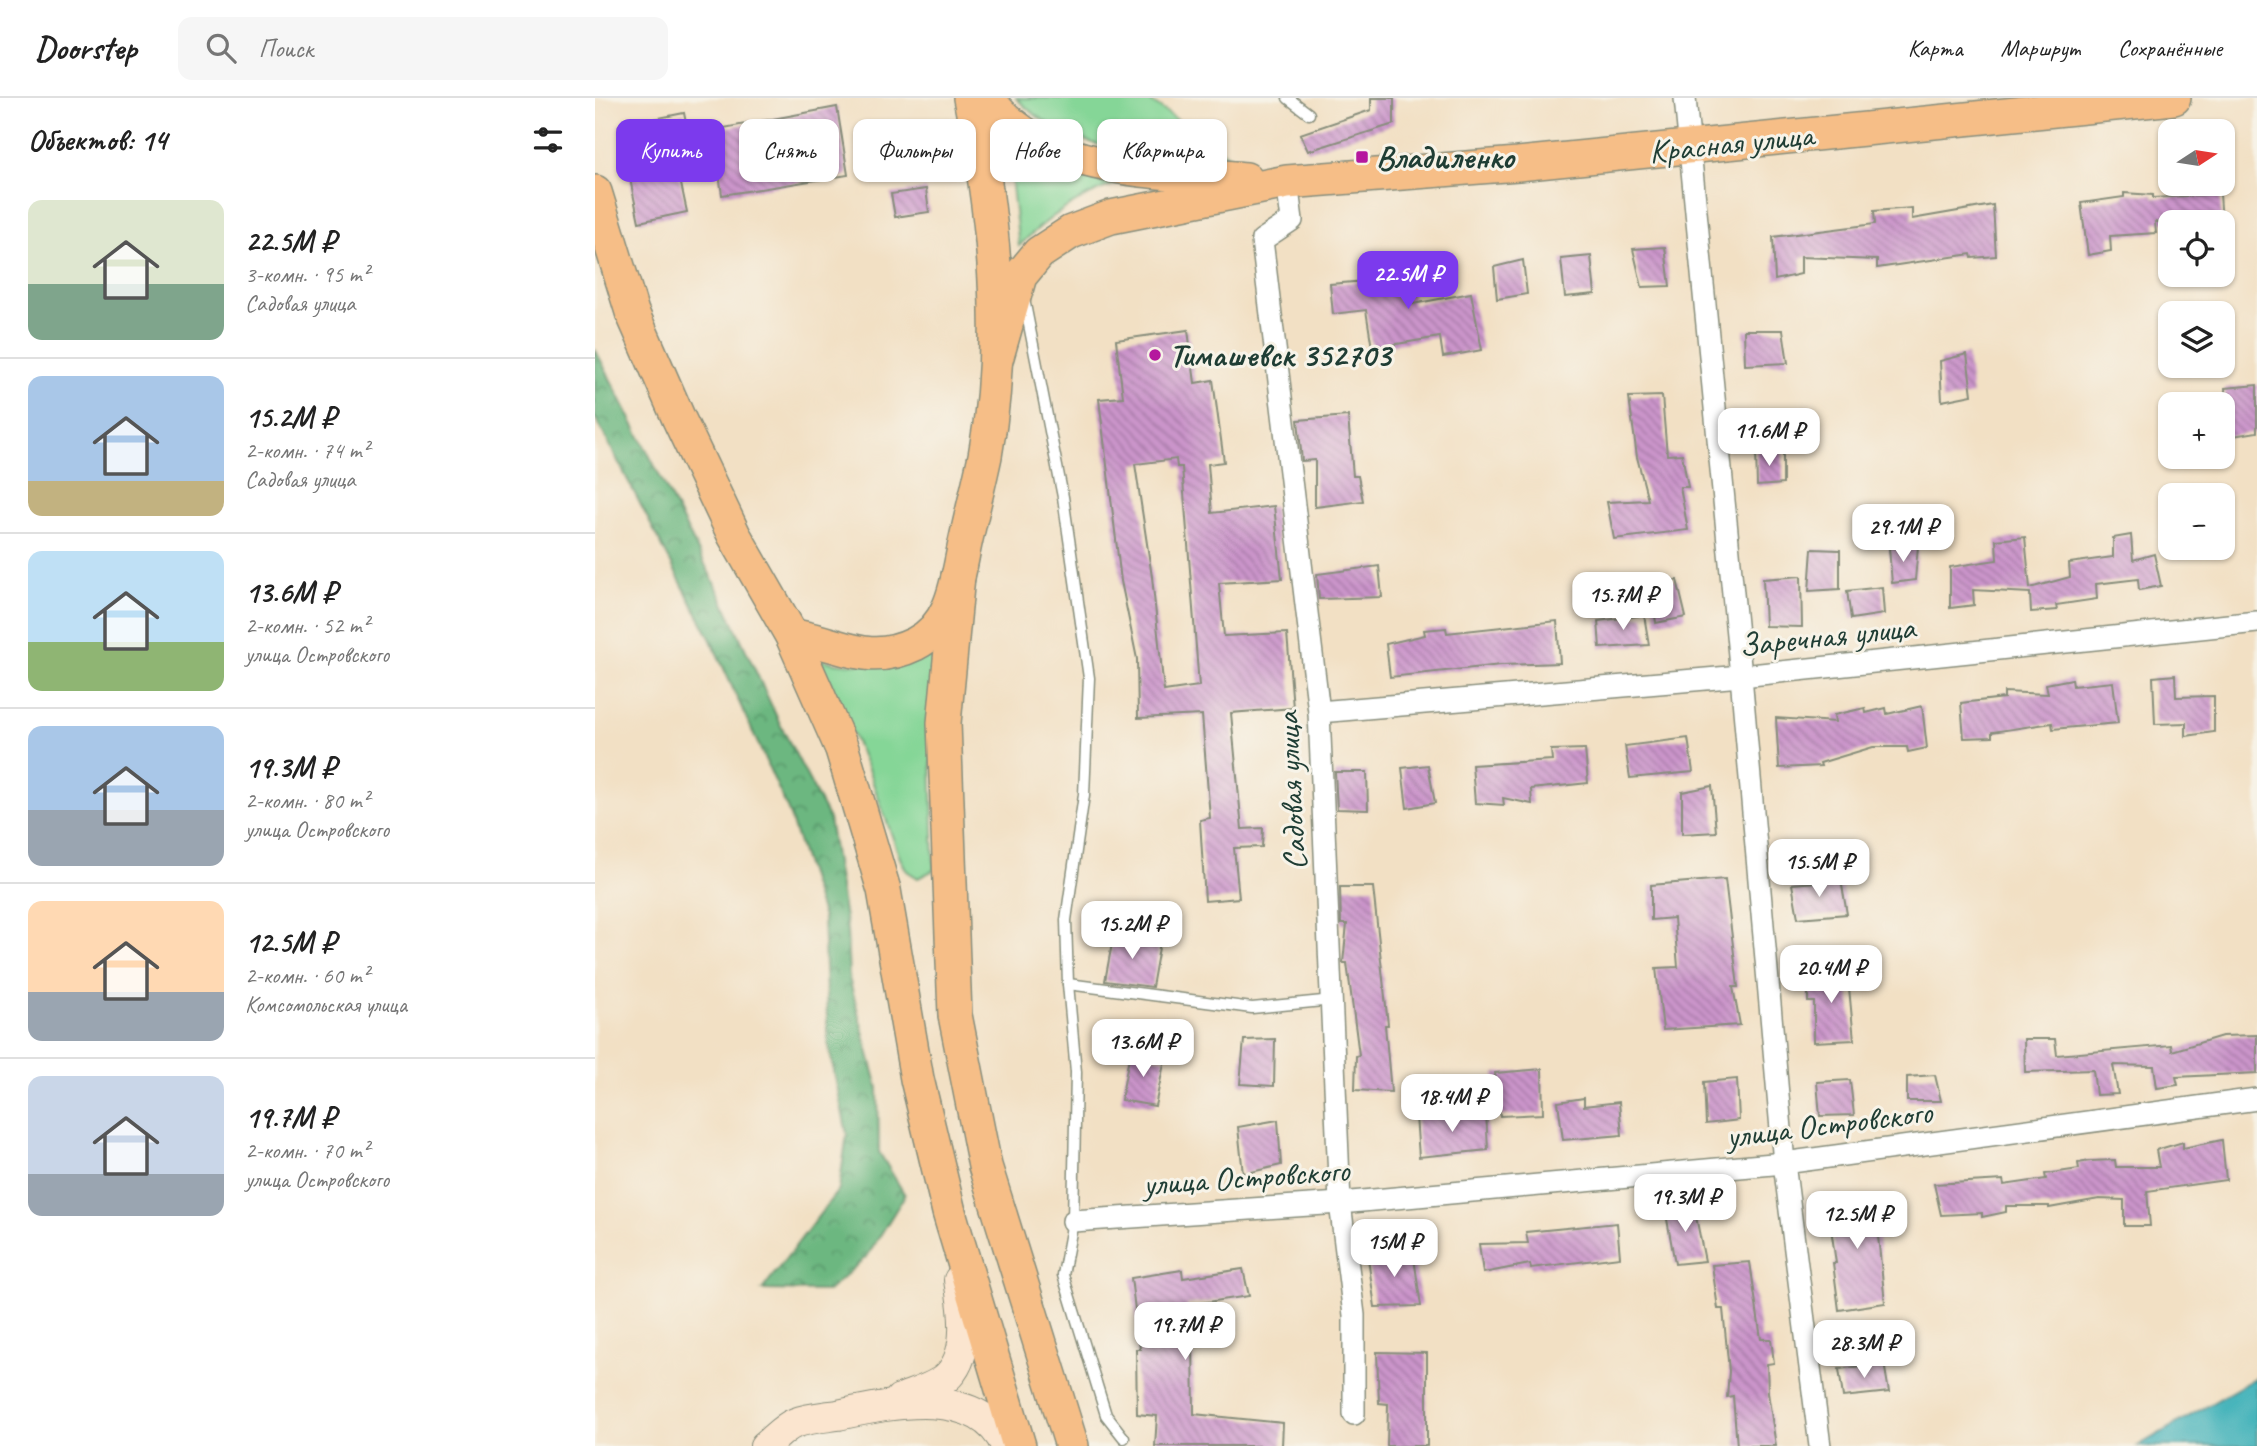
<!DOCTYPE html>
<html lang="ru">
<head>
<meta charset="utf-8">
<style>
	body { margin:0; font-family:Caveat,sans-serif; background:#f6f6f6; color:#222; height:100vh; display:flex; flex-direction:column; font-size:26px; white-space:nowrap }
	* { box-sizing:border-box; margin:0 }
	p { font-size:23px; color:#767676 }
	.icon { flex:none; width:38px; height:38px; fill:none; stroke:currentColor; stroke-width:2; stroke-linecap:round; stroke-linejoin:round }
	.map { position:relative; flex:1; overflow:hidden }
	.drawer { display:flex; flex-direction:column; background:#fff; width:595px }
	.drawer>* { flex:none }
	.guide { position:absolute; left:21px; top:21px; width:665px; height:63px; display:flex; gap:14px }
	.needle { width:46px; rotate:78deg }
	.controls { position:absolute; left:1563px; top:21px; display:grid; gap:14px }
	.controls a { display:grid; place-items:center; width:77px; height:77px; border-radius:14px; background:#fff; box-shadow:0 2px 5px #0004; font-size:35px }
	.price { position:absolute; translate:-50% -60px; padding:0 16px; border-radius:14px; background:#fff; color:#222; font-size:23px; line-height:46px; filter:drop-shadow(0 2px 4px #0008) }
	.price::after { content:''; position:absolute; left:50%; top:42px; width:21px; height:16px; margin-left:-10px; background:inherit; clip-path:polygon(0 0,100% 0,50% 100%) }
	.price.active { background:#7c3aed; color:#fff }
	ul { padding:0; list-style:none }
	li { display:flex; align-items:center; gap:21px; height:175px; padding:0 28px }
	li+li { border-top:2px solid #e0e0e0 }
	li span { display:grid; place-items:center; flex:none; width:196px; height:140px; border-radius:14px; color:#555 }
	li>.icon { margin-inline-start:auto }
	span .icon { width:84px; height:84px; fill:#fffc; stroke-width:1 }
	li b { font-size:30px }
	h2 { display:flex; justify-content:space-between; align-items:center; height:84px; padding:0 28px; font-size:30px }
	.pill { padding:0 24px; border-radius:14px; background:#fff; box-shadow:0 2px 5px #0004; font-size:24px; line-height:63px }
	.pill.active { background:#7c3aed; color:#fff }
	header { display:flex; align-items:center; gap:42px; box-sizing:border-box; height:98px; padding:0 35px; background:#fff; border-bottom:2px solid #e0e0e0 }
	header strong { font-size:33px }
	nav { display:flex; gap:38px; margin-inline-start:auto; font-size:24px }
	.search { width:490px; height:63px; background:#f6f6f6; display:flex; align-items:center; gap:18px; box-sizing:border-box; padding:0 24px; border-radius:14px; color:#767676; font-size:26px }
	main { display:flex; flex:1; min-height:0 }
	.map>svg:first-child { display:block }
	.green { fill:#85d697; stroke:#528a66; stroke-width:2 }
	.forest { fill:url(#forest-crowns); stroke:#467a5a; stroke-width:2 }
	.water { fill:#42b2ba; stroke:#307877; stroke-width:2 }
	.building { fill:url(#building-back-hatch); fill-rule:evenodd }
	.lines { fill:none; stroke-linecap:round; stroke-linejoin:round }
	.lane-casing { stroke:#888e7c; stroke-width:13 }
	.street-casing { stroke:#888e7c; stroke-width:24 }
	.secondary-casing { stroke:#888e7c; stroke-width:32 }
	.primary-casing { stroke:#888e7c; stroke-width:36 }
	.lane { stroke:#fff; stroke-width:10 }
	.street { stroke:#fff; stroke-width:21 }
	.secondary { stroke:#fbe5cf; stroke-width:30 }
	.primary { stroke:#f6be87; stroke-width:33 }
	.poi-dot { fill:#b5179e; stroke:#f7f3e8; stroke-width:2.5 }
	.labels { text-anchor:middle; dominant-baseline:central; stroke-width:6; stroke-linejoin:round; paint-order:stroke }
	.street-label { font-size:33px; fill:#1f3d34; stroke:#f7f3e8 }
	.poi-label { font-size:33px; font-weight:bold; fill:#1f3d34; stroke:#f7f3e8; text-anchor:start }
</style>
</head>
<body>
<header>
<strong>Doorstep</strong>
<div class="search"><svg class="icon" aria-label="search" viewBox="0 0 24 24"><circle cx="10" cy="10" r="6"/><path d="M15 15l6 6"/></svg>Поиск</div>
<nav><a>Карта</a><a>Маршрут</a><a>Сохранённые</a></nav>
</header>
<main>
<section class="drawer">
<h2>Объектов: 14<svg class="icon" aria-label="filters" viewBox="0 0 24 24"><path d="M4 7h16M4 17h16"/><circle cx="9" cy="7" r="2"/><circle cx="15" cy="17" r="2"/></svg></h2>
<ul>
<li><span style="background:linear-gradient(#dfe7d0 60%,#7fa58c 0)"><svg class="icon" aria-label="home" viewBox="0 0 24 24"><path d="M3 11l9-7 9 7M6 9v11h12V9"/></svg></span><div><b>22.5M ₽</b><p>3-комн. · 95 m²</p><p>Садовая улица</p></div></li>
<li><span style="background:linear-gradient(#a9c7e8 75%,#c2b280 0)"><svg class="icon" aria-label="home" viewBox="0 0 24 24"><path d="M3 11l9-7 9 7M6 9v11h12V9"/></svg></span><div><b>15.2M ₽</b><p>2-комн. · 74 m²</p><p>Садовая улица</p></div></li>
<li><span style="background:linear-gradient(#bfe0f5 65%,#8fb573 0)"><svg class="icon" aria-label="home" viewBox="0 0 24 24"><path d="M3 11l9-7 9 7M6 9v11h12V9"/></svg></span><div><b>13.6M ₽</b><p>2-комн. · 52 m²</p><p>улица Островского</p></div></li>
<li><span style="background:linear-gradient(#a9c7e8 60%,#9aa5b1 0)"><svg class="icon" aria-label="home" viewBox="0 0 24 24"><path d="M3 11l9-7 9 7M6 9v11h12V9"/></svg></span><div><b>19.3M ₽</b><p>2-комн. · 80 m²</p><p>улица Островского</p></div></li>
<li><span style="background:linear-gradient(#ffd9b3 65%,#9aa5b1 0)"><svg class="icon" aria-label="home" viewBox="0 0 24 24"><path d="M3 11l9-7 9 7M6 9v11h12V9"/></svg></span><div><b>12.5M ₽</b><p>2-комн. · 60 m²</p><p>Комсомольская улица</p></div></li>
<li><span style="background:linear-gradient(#c9d6e8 70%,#9aa5b1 0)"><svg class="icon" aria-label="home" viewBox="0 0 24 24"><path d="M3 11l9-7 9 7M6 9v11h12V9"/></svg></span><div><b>19.7M ₽</b><p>2-комн. · 70 m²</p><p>улица Островского</p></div></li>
</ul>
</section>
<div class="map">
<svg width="1662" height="1348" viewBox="0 0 1662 1348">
	<defs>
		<pattern id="forest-crowns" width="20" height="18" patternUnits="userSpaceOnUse" patternTransform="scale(1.75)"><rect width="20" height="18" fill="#6cb780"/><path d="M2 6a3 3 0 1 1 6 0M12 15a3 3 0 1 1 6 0" fill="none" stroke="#58966a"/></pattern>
		<pattern id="building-back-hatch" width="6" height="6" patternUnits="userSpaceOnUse" patternTransform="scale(1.75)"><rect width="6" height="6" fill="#cb94ca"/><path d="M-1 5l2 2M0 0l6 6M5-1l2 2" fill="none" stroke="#a47aa5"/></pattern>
	</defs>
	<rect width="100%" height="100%" fill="#f7f3e8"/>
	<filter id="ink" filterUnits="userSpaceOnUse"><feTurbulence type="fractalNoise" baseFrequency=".0143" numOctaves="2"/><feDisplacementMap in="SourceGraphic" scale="14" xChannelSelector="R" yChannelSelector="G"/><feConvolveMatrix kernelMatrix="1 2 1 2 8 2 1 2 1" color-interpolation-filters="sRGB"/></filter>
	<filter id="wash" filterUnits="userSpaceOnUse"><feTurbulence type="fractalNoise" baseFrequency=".00686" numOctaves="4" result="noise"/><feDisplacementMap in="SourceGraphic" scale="28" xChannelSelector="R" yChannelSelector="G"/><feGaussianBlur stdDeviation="1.57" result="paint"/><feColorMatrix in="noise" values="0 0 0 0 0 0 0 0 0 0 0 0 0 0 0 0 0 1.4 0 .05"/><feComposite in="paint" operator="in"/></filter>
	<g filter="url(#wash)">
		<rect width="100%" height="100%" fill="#f2e0c4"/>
		<!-- green -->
		<g class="green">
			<path d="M 421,0 L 551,0 L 633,57 C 560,60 475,56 421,0 Z"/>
			<path d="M 412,45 C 450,68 477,79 522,85 C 482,100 454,118 424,148 Z"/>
			<path d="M 339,542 L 336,654 L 339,772 L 323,780 L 312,773 L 305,760 L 273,671 L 224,560 C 264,577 300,555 339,542 Z"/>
		</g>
		<!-- forest -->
		<path class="forest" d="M 0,251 L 125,496 L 185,626 L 234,721 L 252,833 L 254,880 L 283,990 L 284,1054 L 310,1097 L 273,1157 L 233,1193 L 167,1192 L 244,1091 L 252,1036 L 233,945 L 228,820 L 193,712 L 116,542 L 0,319 Z"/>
		<!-- water -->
		<path class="water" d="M 1662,1279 L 1662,1348 L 1543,1348 Z"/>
		<g id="blocks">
			<!-- building -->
			<g class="building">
				<path d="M 776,0 L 799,0 L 799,26 L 713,53 L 705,36 L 776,12 Z"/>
				<path d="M 242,9 L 253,77 L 127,97 L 118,32 Z"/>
				<path d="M 89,15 L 96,50 L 79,53 L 92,114 L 44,124 L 24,28 Z"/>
				<path d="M 331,91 L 334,114 L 300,119 L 296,96 Z"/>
				<path d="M 1529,95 L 1558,97 L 1558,100 L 1625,96 L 1627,124 L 1560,124 L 1561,135 L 1515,138 L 1516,153 L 1493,157 L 1486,105 L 1529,99 Z"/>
				<path d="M 1398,107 L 1401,158 L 1377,160 L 1376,156 L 1282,170 L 1282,162 L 1206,159 L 1206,176 L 1180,182 L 1178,139 L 1280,126 L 1279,113 L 1317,110 L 1317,121 Z"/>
				<path d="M 1070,149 L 1075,188 L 1047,189 L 1038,151 Z"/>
				<path d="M 810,157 L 818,206 L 876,195 L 887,252 L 848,259 L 845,239 L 777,250 L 771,212 L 738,216 L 735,186 L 783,182 L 780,162 Z"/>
				<path d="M 996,158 L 1000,196 L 970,199 L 966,161 Z"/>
				<path d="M 928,162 L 932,196 L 902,201 L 899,169 Z"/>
				<path d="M 593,232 L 600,285 L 618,282 L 629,364 L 613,366 L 617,415 L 679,408 L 687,481 L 624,485 L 629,538 L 692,535 L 698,610 L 636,615 L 647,731 L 668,730 L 667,749 L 639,750 L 644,800 L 610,803 L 605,722 L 615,720 L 607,617 L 543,620 L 542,561 L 526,483 L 504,301 L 528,299 L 521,242 ZM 581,361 L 582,369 L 587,369 L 604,588 L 569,593 L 557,479 L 540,366 Z"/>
				<path d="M 1149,232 L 1188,232 L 1193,265 L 1150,267 Z"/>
				<path d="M 1372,256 L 1377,297 L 1347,303 L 1345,263 Z"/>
				<path d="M 1662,287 L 1662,334 L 1632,339 L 1630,290 Z"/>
				<path d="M 1067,298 L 1072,357 L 1087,356 L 1093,389 L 1085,389 L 1093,432 L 1019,441 L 1012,404 L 1053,402 L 1042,359 L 1034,299 Z"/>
				<path d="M 753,318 L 758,378 L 763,378 L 768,403 L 720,409 L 720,362 L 707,363 L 703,322 Z"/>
				<path d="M 1161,352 L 1188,354 L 1188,386 L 1162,388 Z"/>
				<path d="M 1536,437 L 1538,462 L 1559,456 L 1566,488 L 1544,492 L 1543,481 L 1501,486 L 1502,501 L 1461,507 L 1462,512 L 1436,514 L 1435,495 L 1378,492 L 1379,507 L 1355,510 L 1355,469 L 1402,462 L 1401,442 L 1430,439 L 1435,490 L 1475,479 L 1474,465 L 1518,459 L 1518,440 Z"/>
				<path d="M 1323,448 L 1320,482 L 1297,485 L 1294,450 Z"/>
				<path d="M 1217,451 L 1245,452 L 1245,491 L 1214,493 Z"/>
				<path d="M 784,468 L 787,499 L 724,501 L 722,476 Z"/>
				<path d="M 1206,478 L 1207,529 L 1170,528 L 1168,481 Z"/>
				<path d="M 1082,482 L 1091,519 L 1061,525 L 1056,487 Z"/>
				<path d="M 1287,489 L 1289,516 L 1256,521 L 1252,493 Z"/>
				<path d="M 1049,517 L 1054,547 L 1005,550 L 1003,523 Z"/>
				<path d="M 962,523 L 965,565 L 906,567 L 795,579 L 791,546 L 830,537 L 829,532 L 851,530 L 852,535 Z"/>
				<path d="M 1580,577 L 1581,599 L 1619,598 L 1619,634 L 1591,638 L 1591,625 L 1560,626 L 1558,579 Z"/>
				<path d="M 1477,581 L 1478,588 L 1518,584 L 1523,625 L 1458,631 L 1457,625 L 1397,634 L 1397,639 L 1369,640 L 1366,605 L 1409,600 L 1409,594 L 1453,596 L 1451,586 Z"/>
				<path d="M 1327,608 L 1332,650 L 1313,654 L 1312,649 L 1278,649 L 1225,665 L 1226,668 L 1184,670 L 1181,620 L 1240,624 L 1239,617 L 1270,610 L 1271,615 L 1291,610 L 1292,616 Z"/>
				<path d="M 1093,640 L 1098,674 L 1035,680 L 1030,648 Z"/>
				<path d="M 990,651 L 993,685 L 936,691 L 937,706 L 908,700 L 909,707 L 880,705 L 877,667 L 957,662 L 956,652 Z"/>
				<path d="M 833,667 L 840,705 L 812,710 L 807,670 Z"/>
				<path d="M 740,674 L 772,674 L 773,712 L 742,711 Z"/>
				<path d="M 1117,688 L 1121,734 L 1087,736 L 1087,694 Z"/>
				<path d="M 1130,781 L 1143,889 L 1138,889 L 1145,927 L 1068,932 L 1061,870 L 1083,869 L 1079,820 L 1056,822 L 1056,787 Z"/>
				<path d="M 1246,782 L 1252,816 L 1203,820 L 1197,786 Z"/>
				<path d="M 745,789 L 778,789 L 793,927 L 790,927 L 796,994 L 760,992 L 761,958 L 764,957 L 752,865 L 748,865 L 752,826 L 746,826 Z"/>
				<path d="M 519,835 L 565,844 L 557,889 L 510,883 Z"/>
				<path d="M 1252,869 L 1259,942 L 1219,944 L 1219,904 L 1213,904 L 1213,873 Z"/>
				<path d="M 1662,937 L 1662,975 L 1581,979 L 1583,987 L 1562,990 L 1559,968 L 1518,967 L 1523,996 L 1501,997 L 1498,972 L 1430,974 L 1429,941 L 1460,941 L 1462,957 L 1576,947 L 1577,953 L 1627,938 Z"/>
				<path d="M 680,941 L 679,988 L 645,986 L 649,942 Z"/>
				<path d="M 535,954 L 570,961 L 560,1008 L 526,1002 Z"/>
				<path d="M 947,971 L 948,1016 L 905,1018 L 900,975 Z"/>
				<path d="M 1340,977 L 1346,1003 L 1312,1003 L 1312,979 Z"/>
				<path d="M 1142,981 L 1144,1022 L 1111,1026 L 1109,984 Z"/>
				<path d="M 1255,982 L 1259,1017 L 1225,1018 L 1222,984 Z"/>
				<path d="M 989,1000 L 989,1008 L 1024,1004 L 1027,1037 L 968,1042 L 963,1004 Z"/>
				<path d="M 891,1013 L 893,1052 L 824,1059 L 821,1018 L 843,1016 L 843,1019 Z"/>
				<path d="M 683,1022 L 686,1067 L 648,1076 L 643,1029 Z"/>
				<path d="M 1627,1042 L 1631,1082 L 1552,1093 L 1555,1128 L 1529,1128 L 1529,1102 L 1504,1101 L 1454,1110 L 1454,1108 L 1411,1108 L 1411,1114 L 1387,1119 L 1387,1115 L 1346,1117 L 1339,1086 L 1408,1082 L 1409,1087 L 1451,1081 L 1450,1076 L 1484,1071 L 1483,1065 L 1495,1063 L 1520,1062 L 1521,1069 L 1564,1069 L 1561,1052 L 1588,1044 L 1588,1050 Z"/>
				<path d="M 1284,1099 L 1288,1138 L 1283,1138 L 1290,1205 L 1244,1212 L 1238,1165 L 1241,1165 L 1232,1102 Z"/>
				<path d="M 1098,1104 L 1110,1163 L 1080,1166 L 1070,1110 Z"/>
				<path d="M 1022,1125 L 1025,1159 L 936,1170 L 935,1166 L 888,1175 L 884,1146 L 933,1145 L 931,1134 Z"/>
				<path d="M 818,1153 L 826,1208 L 780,1209 L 772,1154 Z"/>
				<path d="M 1155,1164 L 1166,1241 L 1176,1241 L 1179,1265 L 1172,1266 L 1173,1295 L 1181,1348 L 1142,1348 L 1138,1298 L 1132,1299 L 1134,1273 L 1128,1211 L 1123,1211 L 1117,1167 Z"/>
				<path d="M 648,1171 L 654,1198 L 592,1207 L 598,1241 L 599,1316 L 688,1325 L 687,1348 L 560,1348 L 562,1318 L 542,1316 L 541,1251 L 545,1251 L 536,1180 L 587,1172 L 588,1180 Z"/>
				<path d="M 782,1254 L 832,1255 L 832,1348 L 792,1348 L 793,1306 L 784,1305 Z"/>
				<path d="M 1289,1265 L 1294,1294 L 1248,1299 L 1244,1271 Z"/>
			</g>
		</g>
	</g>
	<g filter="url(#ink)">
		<use href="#blocks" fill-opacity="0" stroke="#888e7c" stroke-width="2"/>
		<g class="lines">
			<!-- lane casing -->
			<g class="lane-casing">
				<g id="lane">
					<path d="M 693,0 L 714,16"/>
					<path d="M 429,201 L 468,399 L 494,580 L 489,697 L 471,822 L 473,886 L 481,974 L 478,1123 L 468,1177 L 511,1317 L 529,1340"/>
					<path d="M 473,886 L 657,910 L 738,902"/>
				</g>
			</g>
			<!-- street casing -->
			<g class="street-casing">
				<g id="street">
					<path d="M 1090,0 L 1146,578 L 1189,1065 L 1225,1348"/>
					<path d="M 692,84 L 697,122 L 667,142 L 724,614 L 745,1105 L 759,1217 L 759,1316"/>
					<path d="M 724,614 L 1146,578 L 1662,524"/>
					<path d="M 478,1123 L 745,1105 L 1189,1065 L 1662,1001"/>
				</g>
			</g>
			<!-- secondary casing -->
			<g class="secondary-casing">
				<g id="secondary">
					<path d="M 305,1301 C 320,1295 343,1289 354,1277 C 376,1253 369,1211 364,1182"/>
					<path d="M 170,1348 C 179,1341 189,1329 200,1325 C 213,1320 229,1319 243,1317 C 294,1306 384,1286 411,1348"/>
				</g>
			</g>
			<!-- primary casing -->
			<g class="primary-casing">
				<g id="primary">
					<path d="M 392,0 C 449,78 564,72 651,81"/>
					<path d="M 0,94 L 37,214 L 83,319 L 139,437 L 197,538 L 247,651 L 289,792 L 322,981 L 354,1114 L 424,1348"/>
					<path d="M 401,262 L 425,178 L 444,155 L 476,134 L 516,119 L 692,84 L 923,66 L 1579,0"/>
					<path d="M 363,478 L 349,625 L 360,917 L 390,1068 L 477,1348"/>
					<path d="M 197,538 C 243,543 271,570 320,546 C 360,526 362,480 371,441 C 377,414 384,386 390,358 C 412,239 399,117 375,0"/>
				</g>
			</g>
			<!-- lane -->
			<use href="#lane" class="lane"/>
			<!-- street -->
			<use href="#street" class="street"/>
			<!-- secondary -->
			<use href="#secondary" class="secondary"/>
			<!-- primary -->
			<use href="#primary" class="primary"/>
		</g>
	</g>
	<!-- markers -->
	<g class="poi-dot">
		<rect x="760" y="52" width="14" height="14" rx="3.5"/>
		<circle cx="560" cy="257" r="7"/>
	</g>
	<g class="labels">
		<!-- street labels -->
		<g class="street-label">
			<text transform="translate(1136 45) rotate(-6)">Красная улица</text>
			<text transform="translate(1232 538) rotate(-6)">Заречная улица</text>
			<text transform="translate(696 693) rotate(-93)">Садовая улица</text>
			<text transform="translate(1234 1026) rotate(-7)">улица Островского</text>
			<text transform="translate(651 1079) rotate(-4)">улица Островского</text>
		</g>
		<!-- poi labels -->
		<g class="poi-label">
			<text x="781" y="59">Владиленко</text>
			<text x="574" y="257">Тимашевск 352703</text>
		</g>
	</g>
</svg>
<div class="controls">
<a><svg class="needle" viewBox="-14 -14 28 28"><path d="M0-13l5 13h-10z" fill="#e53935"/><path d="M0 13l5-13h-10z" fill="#767676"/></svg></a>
<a><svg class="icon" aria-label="locate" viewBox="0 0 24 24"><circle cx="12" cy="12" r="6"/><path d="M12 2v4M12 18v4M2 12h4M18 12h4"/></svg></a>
<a><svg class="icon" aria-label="layers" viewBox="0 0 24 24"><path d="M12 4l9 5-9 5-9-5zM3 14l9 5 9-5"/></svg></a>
<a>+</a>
<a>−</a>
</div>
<b class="price active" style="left:813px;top:213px">22.5M ₽</b>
<b class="price" style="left:1174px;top:370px">11.6M ₽</b>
<b class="price" style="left:1308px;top:466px">29.1M ₽</b>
<b class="price" style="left:1028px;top:534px">15.7M ₽</b>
<b class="price" style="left:1224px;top:801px">15.5M ₽</b>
<b class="price" style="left:537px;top:863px">15.2M ₽</b>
<b class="price" style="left:1236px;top:907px">20.4M ₽</b>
<b class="price" style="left:548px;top:981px">13.6M ₽</b>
<b class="price" style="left:857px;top:1036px">18.4M ₽</b>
<b class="price" style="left:1090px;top:1136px">19.3M ₽</b>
<b class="price" style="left:1262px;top:1153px">12.5M ₽</b>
<b class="price" style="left:799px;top:1181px">15M ₽</b>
<b class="price" style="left:590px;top:1264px">19.7M ₽</b>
<b class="price" style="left:1269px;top:1282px">28.3M ₽</b>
<div class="guide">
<a class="pill active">Купить</a>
<a class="pill">Снять</a>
<a class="pill">Фильтры</a>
<a class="pill">Новое</a>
<a class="pill">Квартира</a>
</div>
</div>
</main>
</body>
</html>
